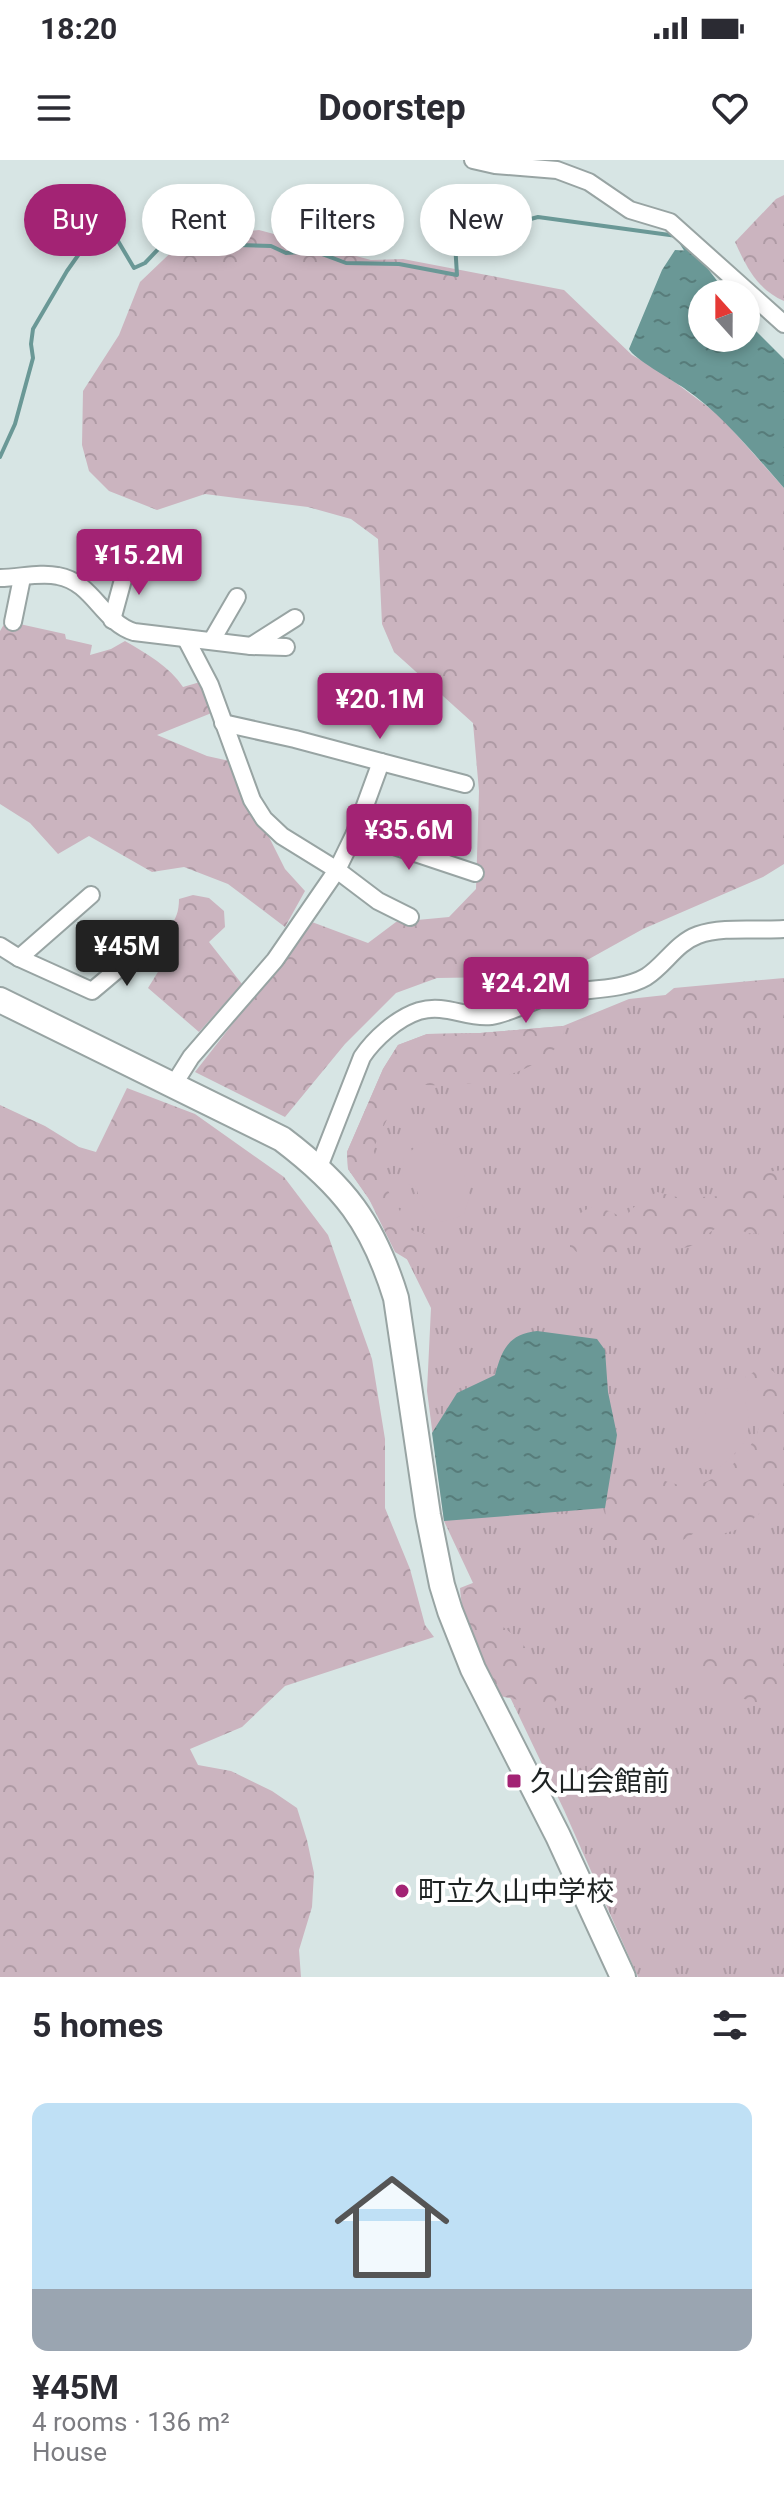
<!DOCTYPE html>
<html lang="en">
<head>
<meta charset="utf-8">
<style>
	body { margin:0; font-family:Roboto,"Noto Sans JP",sans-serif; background:#f2f2f3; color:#2b2b33; height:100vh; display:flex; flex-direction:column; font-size:30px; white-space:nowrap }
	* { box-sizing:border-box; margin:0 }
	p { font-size:26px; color:#7c7c81 }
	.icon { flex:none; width:44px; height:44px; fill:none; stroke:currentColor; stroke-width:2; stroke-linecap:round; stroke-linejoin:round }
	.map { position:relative; height:1817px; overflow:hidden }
	.details { display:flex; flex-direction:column; background:#fff; flex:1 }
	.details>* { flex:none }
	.top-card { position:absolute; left:24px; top:24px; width:736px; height:72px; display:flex; gap:16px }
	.needle { width:52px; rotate:339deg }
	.fabs { position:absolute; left:688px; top:120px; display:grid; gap:16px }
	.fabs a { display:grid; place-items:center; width:72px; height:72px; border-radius:50%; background:#fff; box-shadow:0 4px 12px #0003; font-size:40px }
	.price { position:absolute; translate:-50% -68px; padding:0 18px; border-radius:8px; background:#a32374; color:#fff; font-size:26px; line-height:52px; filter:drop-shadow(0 2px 4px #0008) }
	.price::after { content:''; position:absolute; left:50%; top:48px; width:24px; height:18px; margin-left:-12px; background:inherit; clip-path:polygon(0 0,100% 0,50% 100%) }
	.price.current { background:#222; color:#fff }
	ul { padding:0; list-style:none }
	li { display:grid; align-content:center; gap:16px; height:424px; padding:0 32px }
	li+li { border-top:2px solid #e1e1e2 }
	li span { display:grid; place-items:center; height:248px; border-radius:16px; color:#555 }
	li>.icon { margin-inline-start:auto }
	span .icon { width:144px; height:144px; fill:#fffc; stroke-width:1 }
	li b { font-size:34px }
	h2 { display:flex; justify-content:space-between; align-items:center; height:96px; padding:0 32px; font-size:34px }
	.chip { padding:0 28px; border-radius:36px; background:#fff; box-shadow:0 4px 12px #0003; font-size:28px; line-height:72px }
	.chip.current { background:#a32374; color:#fff }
	.status { display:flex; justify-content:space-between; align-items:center; height:56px; padding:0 40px; background:#fff; direction:ltr }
	.status svg { height:22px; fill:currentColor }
	header { display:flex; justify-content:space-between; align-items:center; height:104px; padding:0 32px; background:#fff; font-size:36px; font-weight:700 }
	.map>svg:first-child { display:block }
	.grass { fill:url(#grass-tufts) }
	.forest { fill:url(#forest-crowns) }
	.pitch { fill:#cbb4bf }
	.water { fill:url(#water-ripples) }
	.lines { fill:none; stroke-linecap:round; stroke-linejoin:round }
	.stream { stroke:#6a9896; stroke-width:4 }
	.street-casing { stroke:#98a4a3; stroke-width:20 }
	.secondary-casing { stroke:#98a4a3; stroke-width:28 }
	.street { stroke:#fff; stroke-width:16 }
	.secondary { stroke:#fff; stroke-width:24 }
	.poi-dot { fill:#a32374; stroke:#fff; stroke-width:3 }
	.labels { text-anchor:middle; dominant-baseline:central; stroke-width:8; stroke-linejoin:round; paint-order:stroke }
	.poi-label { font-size:28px; fill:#1e2323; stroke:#fff; text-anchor:start }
</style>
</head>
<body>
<div class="status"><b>18:20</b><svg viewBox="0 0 49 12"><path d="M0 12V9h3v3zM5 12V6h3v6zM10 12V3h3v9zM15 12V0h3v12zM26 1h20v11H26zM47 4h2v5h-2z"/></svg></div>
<header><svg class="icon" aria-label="menu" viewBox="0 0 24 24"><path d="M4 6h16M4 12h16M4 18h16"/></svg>Doorstep<svg class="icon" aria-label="heart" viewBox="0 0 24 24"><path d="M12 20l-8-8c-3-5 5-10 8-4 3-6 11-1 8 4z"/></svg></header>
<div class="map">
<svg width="784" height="1817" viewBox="0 0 784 1817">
	<defs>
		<pattern id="grass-tufts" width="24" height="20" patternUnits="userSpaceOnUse" patternTransform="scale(2)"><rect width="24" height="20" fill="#cbb4bf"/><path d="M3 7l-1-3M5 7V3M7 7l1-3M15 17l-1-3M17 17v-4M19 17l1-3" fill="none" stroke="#ae9aa4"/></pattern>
		<pattern id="forest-crowns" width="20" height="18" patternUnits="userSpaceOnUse" patternTransform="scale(2)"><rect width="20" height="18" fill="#cbb4bf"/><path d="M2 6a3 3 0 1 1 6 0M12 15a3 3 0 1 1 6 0" fill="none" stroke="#ae9aa4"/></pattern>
		<pattern id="water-ripples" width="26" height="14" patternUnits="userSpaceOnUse" patternTransform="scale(2)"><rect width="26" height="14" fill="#6a9896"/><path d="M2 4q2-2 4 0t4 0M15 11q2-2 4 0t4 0" fill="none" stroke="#577c7a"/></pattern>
	</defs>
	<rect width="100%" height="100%" fill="#d7e5e4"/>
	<!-- grass -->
	<path class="grass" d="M 784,822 L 784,1817 L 638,1817 L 564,1650 L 474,1462 L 473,1423 L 444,1361 L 427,1231 L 431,1148 L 398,1081 L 348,1009 L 347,992 L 383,909 L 398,885 L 427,874 L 480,873 L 563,866 L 629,839 Z"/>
	<!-- forest -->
	<g class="forest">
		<path d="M 784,35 L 784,141 C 757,129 747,108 735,82 L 776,39 Z"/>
		<path d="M 259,70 L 371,100 L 403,99 L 564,130 L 632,195 L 660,211 L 720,256 L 784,328 L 784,704 L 763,717 L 643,769 L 589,799 L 499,817 L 437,818 L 396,833 L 345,884 L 285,957 L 195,912 L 312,762 L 368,783 L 396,762 L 449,757 L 476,729 L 479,631 L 473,563 L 394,492 L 382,464 L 378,379 L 351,359 L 308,347 L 205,334 L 157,350 L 109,331 L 89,311 L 82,285 L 83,231 L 119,175 L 140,122 L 185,79 Z"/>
		<path d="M 6,461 L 65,474 L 66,479 L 92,485 L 90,495 L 111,489 L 125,481 C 147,494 169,506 183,527 L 207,520 L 214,552 L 157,575 L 207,596 L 234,602 L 270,660 L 269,677 L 285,709 L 305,731 L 285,767 L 228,724 L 184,707 L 152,712 L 89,676 L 58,694 L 30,663 L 0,644 L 0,471 Z"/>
		<path d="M 193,735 L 209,738 L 224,751 L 225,767 L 209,782 L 242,824 L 199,872 L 148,828 L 161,807 L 145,782 C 166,772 179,764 179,739 Z"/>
		<path d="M 784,818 L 784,865 L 748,865 L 730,858 L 684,862 L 666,869 L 652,861 L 651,847 L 674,828 Z"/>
		<path d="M 563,866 C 563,870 564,874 562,878 C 560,885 551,893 545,897 C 508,923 464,926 419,925 L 390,953 L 373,989 L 387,1029 L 411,1070 L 431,1075 L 433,1094 L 418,1106 L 395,1092 L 368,1037 L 348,1009 L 347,992 L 383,909 L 398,885 L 427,874 L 480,873 Z"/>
		<path d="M 127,928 L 195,954 L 284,1017 L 328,1075 L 372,1199 L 385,1279 L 385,1348 L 410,1409 L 425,1465 L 434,1477 L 285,1526 L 242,1567 L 190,1589 L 198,1605 L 231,1611 L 272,1631 L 297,1648 L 307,1680 L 314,1713 L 312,1747 L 299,1790 L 301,1817 L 0,1817 L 0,945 L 45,966 L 79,987 L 96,992 Z"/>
		<path d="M 784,1010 L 784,1077 C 768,1070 762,1076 748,1073 C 738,1070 730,1063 719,1067 C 708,1071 701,1083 688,1087 C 675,1091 664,1085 652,1083 C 635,1080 620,1089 608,1100 L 585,1098 L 570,1087 C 570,1068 572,1054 592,1047 L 609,1051 L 624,1058 L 634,1047 L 657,1032 L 681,1038 L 720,1036 L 744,1014 Z"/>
		<path d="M 761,1208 L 773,1211 L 784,1223 L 784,1344 L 756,1355 L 749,1366 L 722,1374 L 696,1372 L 683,1380 L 631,1390 L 596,1379 L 592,1369 L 601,1365 L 606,1358 L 605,1348 L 610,1319 L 622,1315 L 637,1319 L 646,1313 C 660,1319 678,1328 695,1325 C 715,1323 750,1293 757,1274 C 760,1267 758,1256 758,1248 L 748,1236 L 745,1217 Z"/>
		<path d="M 483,1419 L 497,1425 L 498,1463 L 516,1477 L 534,1497 L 547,1519 L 564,1530 L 554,1543 L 528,1542 L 500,1536 C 483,1502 462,1466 460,1428 Z"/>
		<path d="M 710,1492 C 735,1497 760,1494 784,1502 L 784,1535 L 761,1544 C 735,1533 711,1541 693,1514 L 696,1495 Z"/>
	</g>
	<!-- pitch -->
	<g class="pitch">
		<path d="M 427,982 L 448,985 L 464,1015 L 470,1035 L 464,1054 C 433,1071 424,1056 416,1027 L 408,1024 L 402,1017 L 404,997 L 418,985 Z"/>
		<path d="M 727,1228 C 747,1229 752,1259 747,1275 C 746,1281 741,1286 737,1291 C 721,1309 709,1318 689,1300 L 689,1289 L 703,1260 L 711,1236 L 719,1230 Z"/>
	</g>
	<!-- water -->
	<g class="water">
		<path d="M 675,90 L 694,91 L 722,127 L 720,134 L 702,134 L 702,178 L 746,178 L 746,161 L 784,199 L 784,328 C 752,292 723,255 684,228 C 672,220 633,198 629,189 L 662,110 Z"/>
		<path d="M 537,1171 L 597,1179 L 605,1190 L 608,1232 L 617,1275 L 605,1348 L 444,1361 L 432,1273 L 457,1233 L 495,1215 C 502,1189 509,1174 537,1171 Z"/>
	</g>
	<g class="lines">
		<!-- stream -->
		<g class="stream">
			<path d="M 91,43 L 105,59 L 134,108 L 145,103 L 164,83 L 271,86 L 286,93 L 314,91 L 346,103 L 399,104 L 457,115 L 455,83 L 486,71 L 538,57 L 677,76 L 688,93"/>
			<path d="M 0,297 L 15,264 L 33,198 L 31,184 L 33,169 L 67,111 L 91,77 L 91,45"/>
		</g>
		<!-- street casing -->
		<g class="street-casing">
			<g id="street">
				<path d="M 473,0 L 495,5 L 557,10 L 589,22 L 630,50 L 670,62 L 784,164"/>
				<path d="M 0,418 C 19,418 40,412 58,416 C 93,422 102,462 134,472 L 251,486 L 286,487"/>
				<path d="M 112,460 L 127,405 L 164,411"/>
				<path d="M 13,462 L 22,418"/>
				<path d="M 186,479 L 210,525 L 252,640 L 264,659 L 282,676 L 337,710 L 378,741 L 410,757"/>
				<path d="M 212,480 L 237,437"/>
				<path d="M 251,486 L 295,458"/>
				<path d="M 381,602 L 465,624"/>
				<path d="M 355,673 L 475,713"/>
				<path d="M 0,786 L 19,798 L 92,831 L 136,794"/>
				<path d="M 19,798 L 91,735"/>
				<path d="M 174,924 L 191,897 L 275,800 L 337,710 L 355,673 L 381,602 L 295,579 L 223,563"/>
				<path d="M 319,1007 L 362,897 C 374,879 397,858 419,851 C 446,843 466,859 491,856 C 511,853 530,841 549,836 C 578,828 620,832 646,817 C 665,805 676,783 698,775 C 722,766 759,771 784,769"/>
			</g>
		</g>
		<!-- secondary casing -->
		<g class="secondary-casing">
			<path id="secondary" d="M 0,840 L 282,979 C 344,1026 373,1063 396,1138 L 428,1355 L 442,1425 L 450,1451 L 473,1509 L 558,1676 L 623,1817"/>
		</g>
		<!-- street -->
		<use href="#street" class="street"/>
		<!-- secondary -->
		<use href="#secondary" class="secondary"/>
	</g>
	<!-- markers -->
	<g class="poi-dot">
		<rect x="506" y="1613" width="16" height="16" rx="4"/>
		<circle cx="402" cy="1731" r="8"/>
	</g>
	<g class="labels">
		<!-- poi labels -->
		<g class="poi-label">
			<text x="530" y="1621">久山会館前</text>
			<text x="418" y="1731">町立久山中学校</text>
		</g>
	</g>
</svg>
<div class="fabs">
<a><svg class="needle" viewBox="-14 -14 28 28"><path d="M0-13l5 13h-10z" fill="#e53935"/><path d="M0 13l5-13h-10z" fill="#7c7c81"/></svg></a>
</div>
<b class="price" style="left:139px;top:437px">¥15.2M</b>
<b class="price" style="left:380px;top:581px">¥20.1M</b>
<b class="price" style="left:409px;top:712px">¥35.6M</b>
<b class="price current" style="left:127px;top:828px">¥45M</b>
<b class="price" style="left:526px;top:865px">¥24.2M</b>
<div class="top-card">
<a class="chip current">Buy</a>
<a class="chip">Rent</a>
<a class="chip">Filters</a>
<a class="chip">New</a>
</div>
</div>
<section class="details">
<h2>5 homes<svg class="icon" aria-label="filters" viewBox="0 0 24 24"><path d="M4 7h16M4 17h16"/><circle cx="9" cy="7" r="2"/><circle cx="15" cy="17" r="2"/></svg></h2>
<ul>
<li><span style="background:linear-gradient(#bfe0f5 75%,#9aa5b1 0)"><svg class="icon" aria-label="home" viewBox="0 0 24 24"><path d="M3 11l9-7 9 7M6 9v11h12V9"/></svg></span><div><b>¥45M</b><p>4 rooms · 136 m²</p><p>House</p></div></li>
</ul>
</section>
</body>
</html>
